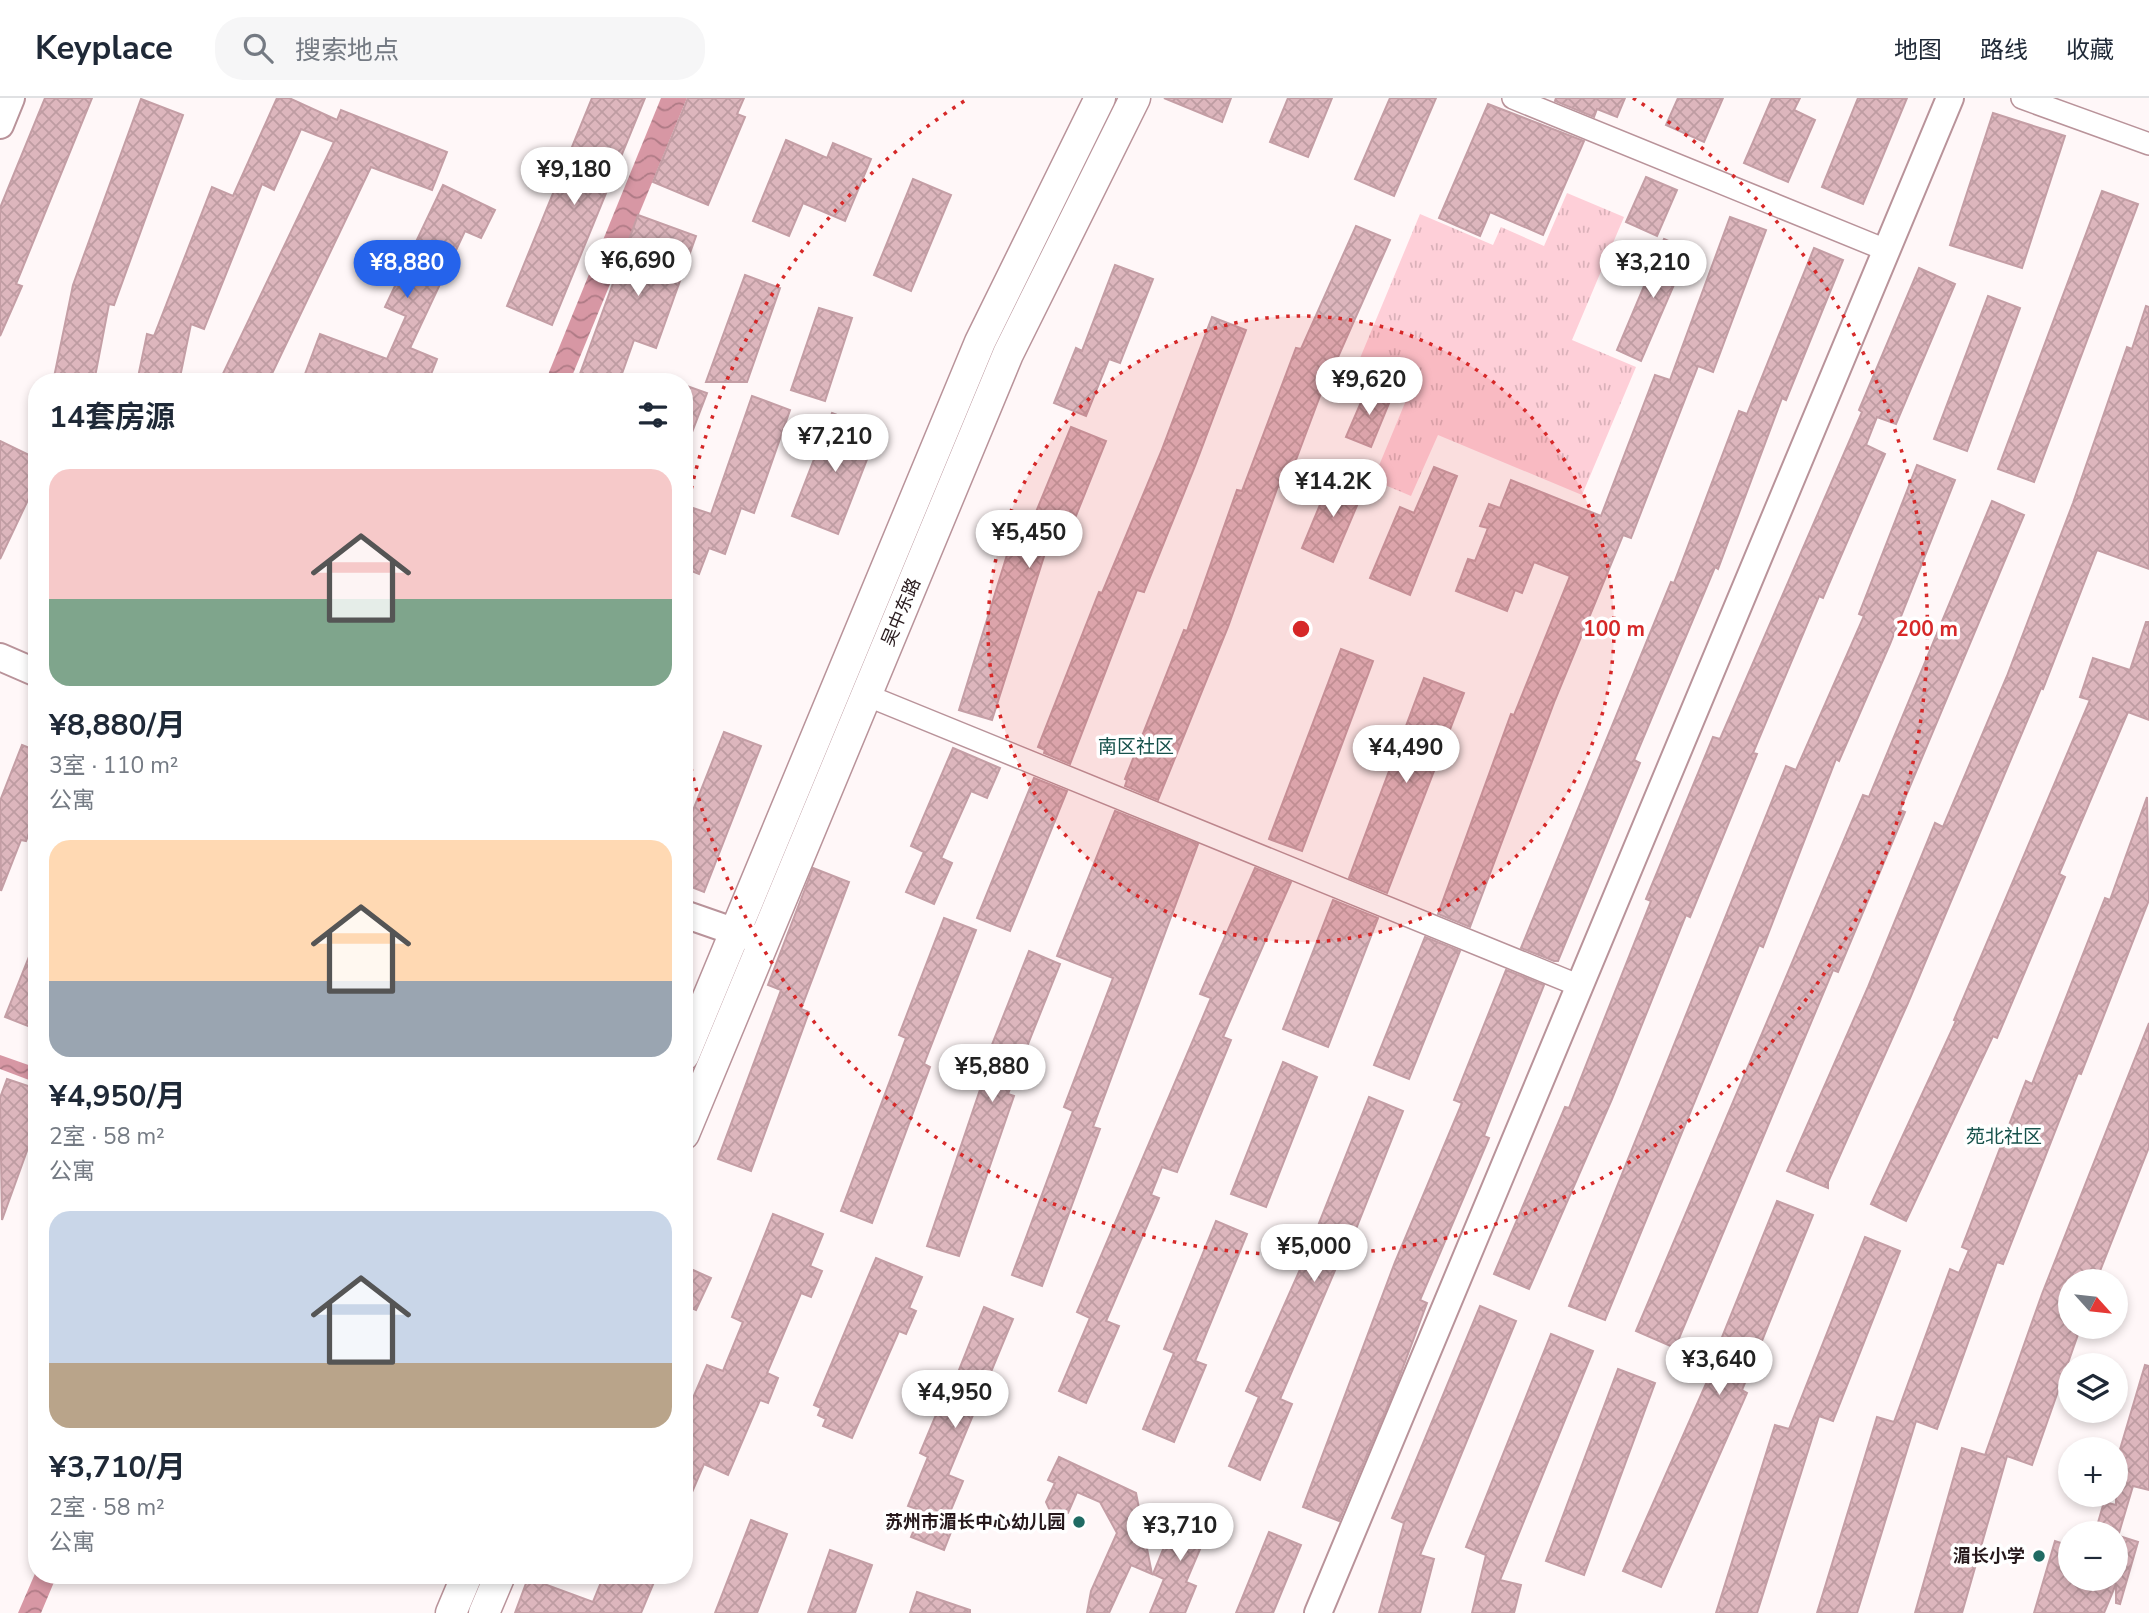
<!DOCTYPE html>
<html lang="zh">
<head>
<meta charset="utf-8">
<style>
	body { margin:0; font-family:"Nunito Sans","Noto Sans SC",sans-serif; background:#f6f6f7; color:#1f2937; height:100vh; display:flex; flex-direction:column; font-size:26px; white-space:nowrap }
	* { box-sizing:border-box; margin:0 }
	p { font-size:23px; color:#747a83 }
	.icon { flex:none; width:38px; height:38px; fill:none; stroke:currentColor; stroke-width:2; stroke-linecap:round; stroke-linejoin:round }
	.map { position:relative; flex:1; overflow:hidden }
	.drawer { position:absolute; left:28px; top:275px; width:665px; height:1211px; display:flex; flex-direction:column; background:#fff; border-radius:28px; box-shadow:0 4px 10px #0003 }
	.drawer>* { flex:none }
	.needle { width:46px; rotate:117deg }
	.fabs { position:absolute; left:2058px; top:1171px; display:grid; gap:14px }
	.fabs a { display:grid; place-items:center; width:70px; height:70px; border-radius:50%; background:#fff; box-shadow:0 4px 10px #0003; font-size:35px }
	.price { position:absolute; translate:-50% -60px; padding:0 16px; border-radius:24px; background:#fff; color:#222; font-size:23px; line-height:46px; filter:drop-shadow(0 2px 4px #0008) }
	.price::after { content:''; position:absolute; left:50%; top:42px; width:21px; height:16px; margin-left:-10px; background:inherit; clip-path:polygon(0 0,100% 0,50% 100%) }
	.price.on { background:#2563eb; color:#fff }
	ul { padding:0; list-style:none }
	li { display:grid; align-content:center; gap:14px; height:371px; padding:0 21px }
	li span { display:grid; place-items:center; height:217px; border-radius:21px; color:#555 }
	li>.icon { margin-inline-start:auto }
	span .icon { width:126px; height:126px; fill:#fffc; stroke-width:1 }
	li b { font-size:30px }
	h2 { display:flex; justify-content:space-between; align-items:center; height:84px; padding:0 21px; font-size:30px }
	header { display:flex; align-items:center; gap:42px; box-sizing:border-box; height:98px; padding:0 35px; background:#fff; border-bottom:2px solid #e0e1e3 }
	header strong { font-size:33px }
	nav { display:flex; gap:38px; margin-inline-start:auto; font-size:24px }
	.search { width:490px; height:63px; background:#f6f6f7; display:flex; align-items:center; gap:18px; box-sizing:border-box; padding:0 24px; border-radius:28px; color:#747a83; font-size:26px }
	.map>svg:first-child { display:block }
	.park { fill:url(#park-tufts) }
	.water { fill:url(#water-waves) }
	.building { fill:url(#building-cross-hatch); stroke:#c49ea5; stroke-width:2 }
	.lines { fill:none; stroke-linecap:round; stroke-linejoin:round }
	.minor-casing { stroke:#b9939a; stroke-width:24 }
	.tertiary-casing { stroke:#b9939a; stroke-width:30 }
	.secondary-casing { stroke:#b9939a; stroke-width:33 }
	.minor { stroke:#fff; stroke-width:21 }
	.tertiary { stroke:#fff; stroke-width:26 }
	.secondary { stroke:#fff; stroke-width:30 }
	.ring { fill:none; stroke:#d62828; stroke-width:3.5; stroke-dasharray:3.5 7 }
	.poi-dot { fill:#206a63; stroke:#fff; stroke-width:2.5 }
	.labels { text-anchor:middle; dominant-baseline:central; stroke-width:7; stroke-linejoin:round; paint-order:stroke }
	.street-label { font-size:18px; fill:#27191c; stroke:#fff }
	.poi-label { font-size:18px; font-weight:bold; fill:#27191c; stroke:#fff; text-anchor:end }
	.neighbourhood-label { font-size:19px; fill:#16514b; stroke:#fff }
	.centre { fill:#d62828; stroke:#fff; stroke-width:3.5 }
	.ring-label { font-size:21px; text-anchor:middle; font-weight:bold; fill:#d62828; stroke:#fff; stroke-width:7; stroke-linejoin:round; paint-order:stroke }
</style>
</head>
<body>
<header>
<strong>Keyplace</strong>
<div class="search"><svg class="icon" aria-label="search" viewBox="0 0 24 24"><circle cx="10" cy="10" r="6"/><path d="M15 15l6 6"/></svg>搜索地点</div>
<nav><a>地图</a><a>路线</a><a>收藏</a></nav>
</header>
<div class="map">
<svg width="2149" height="1515" viewBox="0 0 2149 1515">
	<defs>
		<pattern id="park-tufts" width="24" height="20" patternUnits="userSpaceOnUse" patternTransform="scale(1.75)"><rect width="24" height="20" fill="#fecfd8"/><path d="M3 7l-1-3M5 7V3M7 7l1-3M15 17l-1-3M17 17v-4M19 17l1-3" fill="none" stroke="#dab1b9"/></pattern>
		<pattern id="water-waves" width="16" height="10" patternUnits="userSpaceOnUse" patternTransform="scale(1.75)"><rect width="16" height="10" fill="#d797a4"/><path d="M0 5q4-4 8 0t8 0" fill="none" stroke="#ae7a85"/></pattern>
		<pattern id="building-cross-hatch" width="8" height="8" patternUnits="userSpaceOnUse" patternTransform="scale(1.75)"><rect width="8" height="8" fill="#ddb6bd"/><path d="M0 0l8 8M0 8l8-8" fill="none" stroke="#be9ca2"/></pattern>
	</defs>
	<rect width="100%" height="100%" fill="#fff7f8"/>
	<!-- park -->
	<path class="park" d="M 1567,95 L 1624,119 L 1572,242 L 1636,269 L 1582,397 L 1438,337 L 1411,398 L 1373,382 L 1407,300 L 1353,277 L 1420,116 L 1493,147 L 1501,129 L 1544,148 Z"/>
	<!-- water -->
	<g class="water">
		<path d="M 661,0 L 687,0 L 570,283 L 545,284 Z"/>
		<path d="M 0,957 L 37,970 L 37,985 L 0,971 Z"/>
		<path d="M 37,1471 L 37,1477 L 57,1477 L 41,1515 L 18,1515 Z"/>
	</g>
	<!-- building -->
	<g class="building">
		<path d="M 45,0 L 92,0 L 16,186 L 22,188 L 0,238 L 0,110 Z"/>
		<path d="M 277,0 L 289,0 L 337,22 L 341,12 L 447,54 L 432,92 L 371,69 L 268,284 L 219,284 L 334,44 L 301,31 L 274,92 L 262,86 L 204,231 L 191,226 L 179,284 L 137,284 L 147,236 L 154,238 L 212,89 L 233,98 Z"/>
		<path d="M 592,0 L 645,0 L 552,227 L 507,208 Z"/>
		<path d="M 688,0 L 744,0 L 737,16 L 745,19 L 708,107 L 653,84 Z"/>
		<path d="M 1164,0 L 1231,0 L 1222,24 Z"/>
		<path d="M 1288,0 L 1332,0 L 1308,59 L 1270,44 Z"/>
		<path d="M 1390,0 L 1436,0 L 1394,98 L 1355,81 Z"/>
		<path d="M 1556,0 L 1625,0 L 1617,19 L 1597,11 L 1594,19 L 1555,3 Z"/>
		<path d="M 1678,0 L 1723,0 L 1704,44 L 1666,27 Z"/>
		<path d="M 1772,0 L 1800,0 L 1794,12 L 1815,22 L 1788,84 L 1744,65 Z"/>
		<path d="M 1858,0 L 1907,0 L 1863,106 L 1822,89 Z"/>
		<path d="M 141,1 L 183,17 L 114,207 L 109,206 L 94,284 L 53,284 L 73,187 Z"/>
		<path d="M 1488,6 L 1584,43 L 1543,137 L 1490,114 L 1480,138 L 1439,120 Z"/>
		<path d="M 1993,15 L 2065,38 L 2022,170 L 1950,147 Z"/>
		<path d="M 786,42 L 827,60 L 833,45 L 871,61 L 845,123 L 803,105 L 789,138 L 753,123 Z"/>
		<path d="M 1646,79 L 1677,92 L 1657,138 L 1626,124 Z"/>
		<path d="M 913,81 L 951,97 L 911,193 L 874,177 Z"/>
		<path d="M 443,87 L 495,112 L 481,140 L 465,133 L 410,250 L 437,261 L 428,284 L 302,284 L 320,236 L 387,261 L 406,218 L 385,209 Z"/>
		<path d="M 2102,93 L 2138,106 L 2034,384 L 1998,371 Z"/>
		<path d="M 638,117 L 696,138 L 656,250 L 634,242 L 619,284 L 577,284 Z"/>
		<path d="M 1730,119 L 1766,132 L 1713,274 L 1698,268 L 1631,440 L 1623,437 L 1555,602 L 1470,829 L 1438,816 L 1511,616 L 1514,617 L 1570,478 L 1534,464 L 1522,495 L 1515,492 L 1507,513 L 1456,493 L 1468,461 L 1475,463 L 1488,430 L 1480,428 L 1489,406 L 1500,410 L 1511,382 L 1601,418 L 1655,277 L 1670,282 Z"/>
		<path d="M 1356,128 L 1390,142 L 1338,259 L 1335,258 L 1285,391 L 1278,388 L 1228,529 L 1158,702 L 1125,688 L 1127,682 L 1125,681 L 1184,532 L 1187,533 L 1237,392 L 1242,393 L 1296,250 L 1301,251 Z"/>
		<path d="M 1664,141 L 1689,152 L 1641,263 L 1617,252 Z"/>
		<path d="M 1814,150 L 1843,162 L 1786,302 L 1782,300 L 1718,471 L 1715,469 L 1634,662 L 1640,665 L 1558,863 L 1554,863 L 1521,850 L 1671,484 L 1674,485 L 1739,313 L 1747,316 Z"/>
		<path d="M 1115,167 L 1153,181 L 1120,265 L 1109,261 L 1086,318 L 1054,305 L 1076,250 L 1082,253 Z"/>
		<path d="M 1919,170 L 1955,186 L 1896,326 L 1877,319 L 1866,347 L 1885,356 L 1823,500 L 1819,498 L 1753,655 L 1757,656 L 1690,819 L 1686,817 L 1612,1001 L 1529,1191 L 1494,1176 L 1565,1009 L 1569,1010 L 1651,803 L 1646,801 L 1713,639 L 1720,641 L 1862,314 L 1859,312 Z"/>
		<path d="M 745,177 L 780,190 L 747,284 L 706,284 Z"/>
		<path d="M 1988,198 L 2020,210 L 1967,353 L 1934,341 Z"/>
		<path d="M 2146,208 L 2149,209 L 2149,471 L 2097,452 L 2043,591 L 2041,590 L 1908,905 L 1828,1084 L 1828,1090 L 1787,1073 L 1868,889 L 1935,725 L 1943,729 L 2007,578 L 2073,405 L 2127,249 L 2132,251 Z"/>
		<path d="M 819,210 L 852,220 L 825,303 L 791,292 Z"/>
		<path d="M 1212,219 L 1246,232 L 1195,368 L 1144,494 L 1137,492 L 1070,666 L 1044,655 L 1045,652 L 1038,649 L 1099,494 L 1102,495 L 1161,354 Z"/>
		<path d="M 684,287 L 707,295 L 686,350 L 684,350 Z"/>
		<path d="M 1368,288 L 1392,298 L 1371,349 L 1346,339 Z"/>
		<path d="M 752,298 L 790,312 L 754,415 L 741,410 L 725,456 L 709,450 L 699,476 L 684,470 L 684,407 L 711,416 Z"/>
		<path d="M 832,315 L 878,333 L 838,436 L 792,418 Z"/>
		<path d="M 1071,329 L 1106,343 L 1061,455 L 1047,449 L 992,622 L 959,612 L 1011,444 L 1022,448 Z"/>
		<path d="M 0,343 L 37,361 L 37,383 L 0,461 Z"/>
		<path d="M 1917,367 L 1955,382 L 1890,546 L 1839,663 L 1836,661 L 1763,849 L 1759,847 L 1605,1222 L 1569,1208 L 1786,668 L 1796,672 L 1864,518 L 1859,516 Z"/>
		<path d="M 1434,369 L 1457,378 L 1410,497 L 1370,480 L 1400,409 L 1414,415 Z"/>
		<path d="M 1332,378 L 1364,391 L 1333,464 L 1302,450 Z"/>
		<path d="M 1992,403 L 2024,417 L 1900,712 L 1905,714 L 1838,874 L 1833,872 L 1675,1250 L 1636,1233 L 1863,697 L 1869,699 Z"/>
		<path d="M 2146,524 L 2149,524 L 2149,622 L 2128,614 L 2059,776 L 2065,779 L 1997,940 L 1993,938 L 1906,1123 L 1871,1106 L 1956,923 L 1954,922 L 2090,602 L 2080,599 L 2093,560 L 2130,572 Z"/>
		<path d="M 1341,551 L 1373,563 L 1302,753 L 1269,741 Z"/>
		<path d="M 1424,580 L 1464,595 L 1387,795 L 1349,780 Z"/>
		<path d="M 724,634 L 761,648 L 704,794 L 684,786 L 684,735 Z"/>
		<path d="M 22,647 L 37,653 L 37,714 L 26,743 L 21,742 L 1,793 L 0,703 Z"/>
		<path d="M 953,650 L 1000,670 L 987,700 L 971,693 L 941,760 L 952,765 L 934,806 L 906,794 L 924,754 L 911,748 Z"/>
		<path d="M 1034,680 L 1067,693 L 1010,833 L 977,820 Z"/>
		<path d="M 2147,699 L 2149,802 L 2081,976 L 2078,975 L 2003,1166 L 1997,1164 L 1937,1331 L 1916,1323 L 1857,1515 L 1817,1515 L 1877,1319 L 1894,1324 L 1950,1171 L 1959,1175 L 1969,1152 L 1962,1149 L 2026,983 L 2032,986 L 2105,800 L 2110,802 Z"/>
		<path d="M 1115,713 L 1198,746 L 1093,1029 L 1100,1031 L 1042,1188 L 1012,1177 L 1073,1013 L 1064,1009 L 1113,880 L 1057,858 Z"/>
		<path d="M 813,770 L 849,784 L 801,911 L 809,914 L 751,1073 L 718,1061 L 781,892 L 768,887 Z"/>
		<path d="M 1255,770 L 1291,784 L 1223,939 L 1231,942 L 1177,1074 L 1162,1069 L 1151,1097 L 1159,1100 L 1106,1223 L 1119,1228 L 1086,1305 L 1059,1293 L 1090,1220 L 1077,1214 L 1211,900 L 1200,896 Z"/>
		<path d="M 1333,802 L 1378,820 L 1328,949 L 1283,931 Z"/>
		<path d="M 944,820 L 976,832 L 924,966 L 930,969 L 872,1125 L 841,1113 L 906,940 L 899,937 Z"/>
		<path d="M 1425,839 L 1460,853 L 1409,981 L 1374,967 Z"/>
		<path d="M 36,841 L 37,920 L 33,930 L 5,919 Z"/>
		<path d="M 1029,853 L 1060,866 L 1008,996 L 1014,998 L 959,1158 L 927,1148 L 986,974 L 982,972 Z"/>
		<path d="M 1506,872 L 1544,887 L 1484,1038 L 1489,1040 L 1420,1202 L 1427,1205 L 1396,1288 L 1339,1423 L 1303,1409 L 1395,1164 L 1462,1005 L 1454,1002 Z"/>
		<path d="M 2149,925 L 2149,1049 L 2096,1183 L 2070,1183 L 2070,1228 L 2081,1228 L 2032,1367 L 2007,1358 L 1962,1515 L 1915,1515 L 1962,1350 L 1985,1357 L 2042,1196 Z"/>
		<path d="M 1283,964 L 1317,979 L 1266,1109 L 1231,1096 Z"/>
		<path d="M 7,981 L 37,991 L 37,1025 L 2,1122 L 0,1000 Z"/>
		<path d="M 1369,999 L 1403,1013 L 1348,1151 L 1345,1149 L 1280,1301 L 1292,1306 L 1260,1382 L 1229,1368 L 1259,1299 L 1246,1293 L 1306,1158 Z"/>
		<path d="M 1777,1103 L 1813,1117 L 1742,1292 L 1747,1295 L 1661,1489 L 1623,1473 L 1713,1270 L 1710,1269 Z"/>
		<path d="M 773,1116 L 823,1136 L 810,1168 L 822,1173 L 811,1199 L 801,1195 L 767,1275 L 778,1280 L 768,1305 L 760,1302 L 728,1377 L 704,1366 L 684,1413 L 684,1321 L 707,1267 L 723,1273 L 743,1224 L 732,1219 Z"/>
		<path d="M 1216,1123 L 1247,1136 L 1195,1263 L 1206,1267 L 1174,1344 L 1143,1331 L 1174,1255 L 1164,1251 Z"/>
		<path d="M 1865,1139 L 1900,1153 L 1833,1323 L 1819,1318 L 1757,1515 L 1716,1515 L 1775,1327 L 1789,1331 Z"/>
		<path d="M 876,1160 L 922,1179 L 909,1210 L 916,1213 L 906,1236 L 899,1233 L 852,1340 L 823,1328 L 826,1321 L 818,1317 L 821,1310 L 814,1307 Z"/>
		<path d="M 693,1172 L 711,1180 L 696,1212 L 684,1207 L 684,1192 Z"/>
		<path d="M 1480,1208 L 1516,1223 L 1420,1457 L 1434,1461 L 1420,1515 L 1379,1515 L 1404,1425 L 1392,1420 Z"/>
		<path d="M 984,1209 L 1013,1221 L 948,1377 L 963,1383 L 943,1431 L 951,1434 L 944,1452 L 911,1439 L 922,1413 L 908,1408 L 928,1359 L 920,1355 L 943,1300 L 947,1302 Z"/>
		<path d="M 1551,1236 L 1593,1253 L 1500,1482 L 1521,1487 L 1514,1515 L 1472,1515 L 1486,1457 L 1466,1449 Z"/>
		<path d="M 2145,1267 L 2149,1268 L 2149,1392 L 2133,1388 L 2119,1435 L 2095,1435 L 2104,1404 L 2116,1407 L 2116,1365 Z"/>
		<path d="M 1618,1271 L 1655,1285 L 1584,1477 L 1546,1463 Z"/>
		<path d="M 1059,1359 L 1136,1395 L 1152,1476 L 1131,1467 L 1109,1515 L 1087,1515 L 1091,1493 L 1117,1435 L 1100,1404 L 1077,1394 L 1068,1415 L 1057,1418 L 1051,1415 L 1046,1404 L 1055,1385 L 1048,1382 Z"/>
		<path d="M 1180,1410 L 1212,1423 L 1186,1484 L 1196,1488 L 1185,1515 L 1150,1515 L 1164,1481 L 1153,1476 Z"/>
		<path d="M 751,1422 L 787,1436 L 757,1515 L 715,1515 Z"/>
		<path d="M 1269,1434 L 1301,1447 L 1273,1515 L 1236,1515 Z"/>
		<path d="M 2116,1437 L 2138,1444 L 2120,1506 L 2116,1505 L 2116,1486 L 2104,1515 L 2034,1515 L 2055,1443 L 2070,1448 L 2070,1480 L 2116,1480 Z"/>
		<path d="M 830,1452 L 872,1467 L 855,1515 L 808,1515 Z"/>
		<path d="M 604,1477 L 657,1477 L 641,1515 L 515,1515 L 528,1480 L 593,1504 Z"/>
		<path d="M 917,1494 L 970,1512 L 970,1515 L 910,1515 Z"/>
	</g>
	<g class="lines">
		<!-- minor casing -->
		<g class="minor-casing">
			<g id="minor">
				<path d="M 1513,0 L 1886,152"/>
				<path d="M 2022,0 L 2149,46"/>
				<path d="M 866,597 L 1580,888"/>
			</g>
		</g>
		<!-- tertiary casing -->
		<g class="tertiary-casing">
			<g id="tertiary">
				<path d="M 0,27 L 11,0"/>
				<path d="M 0,559 L 37,575"/>
				<path d="M 684,816 L 753,840"/>
				<path d="M 1318,1515 L 1950,0"/>
			</g>
		</g>
		<!-- secondary casing -->
		<g class="secondary-casing">
			<g id="secondary">
				<path d="M 684,957 L 980,244 L 1100,0"/>
				<path d="M 684,1036 L 1008,256 L 1135,0"/>
				<path d="M 451,1515 L 467,1477"/>
				<path d="M 484,1515 L 500,1477"/>
			</g>
		</g>
		<!-- minor -->
		<use href="#minor" class="minor"/>
		<!-- tertiary -->
		<use href="#tertiary" class="tertiary"/>
		<!-- secondary -->
		<use href="#secondary" class="secondary"/>
	</g>
	<!-- distance rings -->
	<circle cx="1301" cy="531" r="313" fill="#d62828" fill-opacity=".12"/>
	<g class="ring">
		<circle cx="1301" cy="531" r="313"/>
		<path d="M685 422A626 626 0 0 1 969 0M1633 0A626 626 0 1 1 685 640"/>
	</g>
	<!-- markers -->
	<g class="poi-dot">
		<circle cx="1079" cy="1424" r="7"/>
		<circle cx="2039" cy="1458" r="7"/>
	</g>
	<g class="labels">
		<!-- street labels -->
		<g class="street-label">
			<text transform="translate(901 514) rotate(-67)">吴中东路</text>
		</g>
		<!-- poi labels -->
		<g class="poi-label">
			<text x="1065" y="1424">苏州市湄长中心幼儿园</text>
			<text x="2025" y="1458">湄长小学</text>
		</g>
		<!-- neighbourhood labels -->
		<g class="neighbourhood-label">
			<text x="1136" y="649">南区社区</text>
			<text x="2004" y="1039">苑北社区</text>
		</g>
	</g>
	<circle cx="1301" cy="531" r="10" class="centre"/>
	<g class="ring-label">
		<text x="1614" y="538">100 m</text>
		<text x="1927" y="538">200 m</text>
	</g>
</svg>
<div class="fabs">
<a><svg class="needle" viewBox="-14 -14 28 28"><path d="M0-13l5 13h-10z" fill="#e53935"/><path d="M0 13l5-13h-10z" fill="#747a83"/></svg></a>
<a><svg class="icon" aria-label="layers" viewBox="0 0 24 24"><path d="M12 4l9 5-9 5-9-5zM3 14l9 5 9-5"/></svg></a>
<a>+</a>
<a>−</a>
</div>
<b class="price" style="left:574px;top:109px">¥9,180</b>
<b class="price" style="left:638px;top:200px">¥6,690</b>
<b class="price on" style="left:407px;top:202px">¥8,880</b>
<b class="price" style="left:1653px;top:202px">¥3,210</b>
<b class="price" style="left:1369px;top:319px">¥9,620</b>
<b class="price" style="left:835px;top:376px">¥7,210</b>
<b class="price" style="left:1333px;top:421px">¥14.2K</b>
<b class="price" style="left:1029px;top:472px">¥5,450</b>
<b class="price" style="left:1406px;top:687px">¥4,490</b>
<b class="price" style="left:992px;top:1006px">¥5,880</b>
<b class="price" style="left:1314px;top:1186px">¥5,000</b>
<b class="price" style="left:1719px;top:1299px">¥3,640</b>
<b class="price" style="left:955px;top:1332px">¥4,950</b>
<b class="price" style="left:1180px;top:1465px">¥3,710</b>
<section class="drawer">
<h2>14套房源<svg class="icon" aria-label="filters" viewBox="0 0 24 24"><path d="M4 7h16M4 17h16"/><circle cx="9" cy="7" r="2"/><circle cx="15" cy="17" r="2"/></svg></h2>
<ul>
<li><span style="background:linear-gradient(#f6c9c9 60%,#7fa58c 0)"><svg class="icon" aria-label="home" viewBox="0 0 24 24"><path d="M3 11l9-7 9 7M6 9v11h12V9"/></svg></span><div><b>¥8,880/月</b><p>3室 · 110 m²</p><p>公寓</p></div></li>
<li><span style="background:linear-gradient(#ffd9b3 65%,#9aa5b1 0)"><svg class="icon" aria-label="home" viewBox="0 0 24 24"><path d="M3 11l9-7 9 7M6 9v11h12V9"/></svg></span><div><b>¥4,950/月</b><p>2室 · 58 m²</p><p>公寓</p></div></li>
<li><span style="background:linear-gradient(#c9d6e8 70%,#b9a48a 0)"><svg class="icon" aria-label="home" viewBox="0 0 24 24"><path d="M3 11l9-7 9 7M6 9v11h12V9"/></svg></span><div><b>¥3,710/月</b><p>2室 · 58 m²</p><p>公寓</p></div></li>
</ul>
</section>
</div>
</body>
</html>
